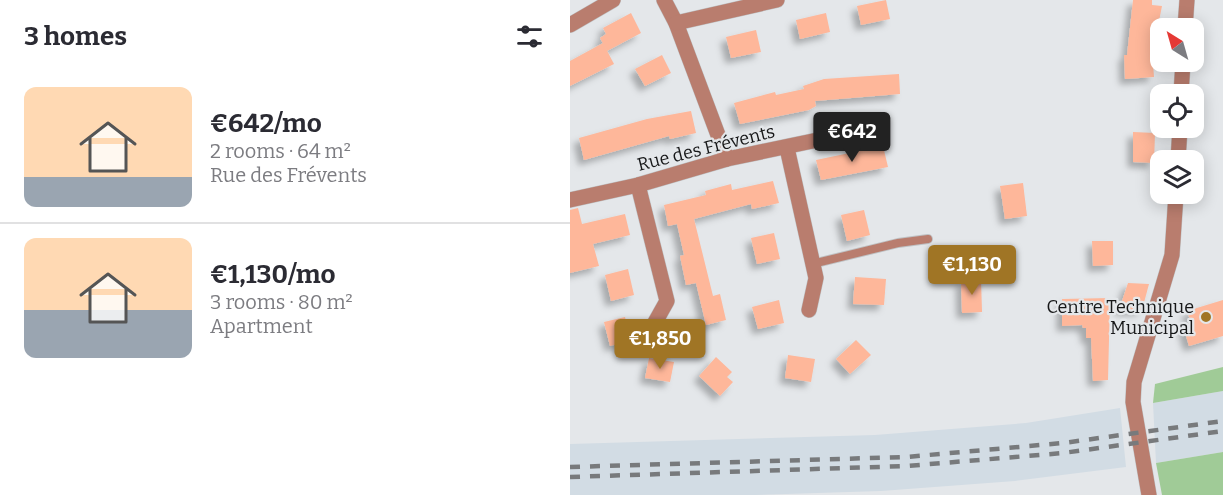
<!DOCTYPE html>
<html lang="en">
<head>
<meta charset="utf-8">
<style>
	body { margin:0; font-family:Bitter,serif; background:#f7f7f7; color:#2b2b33; height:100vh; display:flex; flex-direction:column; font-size:22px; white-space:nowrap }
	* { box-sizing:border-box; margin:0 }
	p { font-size:20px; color:#7c7c81 }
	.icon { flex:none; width:33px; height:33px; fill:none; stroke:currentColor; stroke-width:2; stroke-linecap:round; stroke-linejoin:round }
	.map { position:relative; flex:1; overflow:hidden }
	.drawer { display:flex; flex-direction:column; background:#fff; width:570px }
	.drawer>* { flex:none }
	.needle { width:39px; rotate:323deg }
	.fabs { position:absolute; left:580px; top:18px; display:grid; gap:12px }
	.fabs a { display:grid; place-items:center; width:54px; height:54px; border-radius:12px; background:#fff; box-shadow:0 3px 15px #0003; font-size:30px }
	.price { position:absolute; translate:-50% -51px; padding:0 14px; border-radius:6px; background:#a07525; color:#fff; font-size:20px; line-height:39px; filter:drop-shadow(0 2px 3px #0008) }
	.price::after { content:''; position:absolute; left:50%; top:36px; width:18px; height:14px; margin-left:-9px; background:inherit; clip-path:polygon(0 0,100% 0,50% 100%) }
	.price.selected { background:#222; color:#fff }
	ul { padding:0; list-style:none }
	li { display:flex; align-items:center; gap:18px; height:150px; padding:0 24px }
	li+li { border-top:2px solid #e1e1e2 }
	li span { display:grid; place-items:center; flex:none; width:168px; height:120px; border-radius:12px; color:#555 }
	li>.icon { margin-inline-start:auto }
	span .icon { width:72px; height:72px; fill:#fffc; stroke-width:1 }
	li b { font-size:26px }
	h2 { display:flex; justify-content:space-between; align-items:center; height:72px; padding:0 24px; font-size:26px }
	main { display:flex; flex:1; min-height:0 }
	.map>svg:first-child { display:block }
	.built { fill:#d2dce4 }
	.green { fill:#a0cb97 }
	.building { fill:#feb79a; filter:url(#shadow) }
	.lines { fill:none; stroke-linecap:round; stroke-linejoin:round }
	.service-casing { stroke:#bfc2c4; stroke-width:10 }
	.minor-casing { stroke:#bfc2c4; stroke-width:16 }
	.service { stroke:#b97d6e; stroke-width:8 }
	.minor { stroke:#b97d6e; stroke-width:15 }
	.rail { stroke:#787a7c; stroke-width:4.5; stroke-dasharray:10 10; stroke-linecap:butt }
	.poi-dot { fill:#a07525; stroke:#e4e7ea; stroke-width:2 }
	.labels { text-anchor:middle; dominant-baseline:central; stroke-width:4.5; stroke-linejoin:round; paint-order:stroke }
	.street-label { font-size:18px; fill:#161718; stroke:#e4e7ea }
	.poi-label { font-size:18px; fill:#161718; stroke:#e4e7ea; text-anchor:end }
</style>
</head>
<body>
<main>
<section class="drawer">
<h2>3 homes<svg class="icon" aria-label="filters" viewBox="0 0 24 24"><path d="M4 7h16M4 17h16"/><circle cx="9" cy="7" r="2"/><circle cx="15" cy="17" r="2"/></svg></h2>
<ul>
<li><span style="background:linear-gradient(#ffd9b3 75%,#9aa5b1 0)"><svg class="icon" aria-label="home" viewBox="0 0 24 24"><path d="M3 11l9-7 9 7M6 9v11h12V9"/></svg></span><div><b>€642/mo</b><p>2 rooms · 64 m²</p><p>Rue des Frévents</p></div></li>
<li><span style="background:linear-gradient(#ffd9b3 60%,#9aa5b1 0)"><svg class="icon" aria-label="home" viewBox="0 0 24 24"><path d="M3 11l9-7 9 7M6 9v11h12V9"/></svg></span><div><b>€1,130/mo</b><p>3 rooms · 80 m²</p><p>Apartment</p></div></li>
</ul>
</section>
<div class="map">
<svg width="653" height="495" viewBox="0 0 653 495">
	<defs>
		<filter id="shadow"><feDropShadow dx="-5.5" dy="5.5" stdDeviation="3" flood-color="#0004"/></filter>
	</defs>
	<rect width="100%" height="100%" fill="#e4e7ea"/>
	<!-- built -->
	<g class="built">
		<path d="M 653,391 L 653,452 L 586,463 L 583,403 Z"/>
		<path d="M 550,408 L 556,467 L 445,481 L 311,491 L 185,495 L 0,495 L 0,444 L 305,435 L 456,423 Z"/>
	</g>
	<!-- green -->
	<g class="green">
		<path d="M 653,367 L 653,391 L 583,403 L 585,384 Z"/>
		<path d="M 653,452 L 653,495 L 592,495 L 586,463 Z"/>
	</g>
	<!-- building -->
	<g class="building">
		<path d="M 316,0 L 320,19 L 291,25 L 287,6 Z"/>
		<path d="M 563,0 L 582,0 L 582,5 L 592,6 L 586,36 L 581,36 L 584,77 L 555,79 L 554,55 L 557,55 Z"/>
		<path d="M 61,13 L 71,33 L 37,51 L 30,38 L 36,34 L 33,28 Z"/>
		<path d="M 256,13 L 260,32 L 230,39 L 226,20 Z"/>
		<path d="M 186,30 L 191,52 L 161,58 L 156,37 Z"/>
		<path d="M 33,43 L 44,64 L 0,86 L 0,61 Z"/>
		<path d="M 92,55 L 101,73 L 75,86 L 65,69 Z"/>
		<path d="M 329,74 L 330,94 L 245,101 L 246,106 L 239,110 L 170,124 L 164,103 L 205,92 L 206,95 L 234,89 L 233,86 L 254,79 Z"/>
		<path d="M 121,111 L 126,133 L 100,139 L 99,136 L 14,160 L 9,138 L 77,119 Z"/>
		<path d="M 563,132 L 585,133 L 584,163 L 563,162 Z"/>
		<path d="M 313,146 L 318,167 L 251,180 L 246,160 Z"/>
		<path d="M 203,181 L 209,203 L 182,209 L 181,204 L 124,219 L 143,296 L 150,294 L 156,320 L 136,325 L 126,283 L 116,285 L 110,256 L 114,255 L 107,224 L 98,226 L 94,205 L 136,195 L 135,191 L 161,184 L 162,190 Z"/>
		<path d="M 453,183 L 457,216 L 435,219 L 430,186 Z"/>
		<path d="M 8,208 L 12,224 L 55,214 L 60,235 L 23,244 L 29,266 L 0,273 L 0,210 Z"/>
		<path d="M 294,210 L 300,235 L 277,241 L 271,215 Z"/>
		<path d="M 204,233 L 210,259 L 187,264 L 181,238 Z"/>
		<path d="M 522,241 L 543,241 L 543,265 L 523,266 Z"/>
		<path d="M 58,269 L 64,295 L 41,301 L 35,275 Z"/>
		<path d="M 285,277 L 316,279 L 314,305 L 283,304 Z"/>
		<path d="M 411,280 L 412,312 L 392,313 L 391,281 Z"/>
		<path d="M 558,283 L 579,284 L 572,310 L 549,310 Z"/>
		<path d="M 540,298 L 538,380 L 523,381 L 521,338 L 516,338 L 516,328 L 513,328 L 512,325 L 492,326 L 492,299 Z"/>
		<path d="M 209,300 L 214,323 L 188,329 L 182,307 Z"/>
		<path d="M 653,300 L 653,336 L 619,346 L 613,326 L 621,323 L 617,311 Z"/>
		<path d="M 55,317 L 61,341 L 40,346 L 34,322 Z"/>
		<path d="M 286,340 L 301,355 L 280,374 L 266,359 Z"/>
		<path d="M 218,355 L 245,359 L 241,382 L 215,378 Z"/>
		<path d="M 146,357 L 162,372 L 157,377 L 163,382 L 150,396 L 129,376 Z"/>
		<path d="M 79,358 L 104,362 L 100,382 L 75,378 Z"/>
	</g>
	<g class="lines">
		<!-- service casing -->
		<g class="service-casing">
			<path id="service" d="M 242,264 L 328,243 L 358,239"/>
		</g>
		<!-- minor casing -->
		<g class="minor-casing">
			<g id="minor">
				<path d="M 94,0 L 106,23 L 157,159"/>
				<path d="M 106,23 L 207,0"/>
				<path d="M 0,25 L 43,0"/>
				<path d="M 615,28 L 617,0"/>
				<path d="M 611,94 L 613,62"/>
				<path d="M 217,148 L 246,278 L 239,310"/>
				<path d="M 608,160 L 610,128"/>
				<path d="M 68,185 L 97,301 L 83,326"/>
				<path d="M 0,200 L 68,185 L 157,159 L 281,133"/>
				<path d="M 579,495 L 563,402 L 564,382 L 602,255 L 606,194"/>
			</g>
		</g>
		<!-- service -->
		<use href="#service" class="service"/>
		<!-- minor -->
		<use href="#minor" class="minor"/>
		<!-- rail -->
		<g class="rail">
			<path d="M 0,467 L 336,457 L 493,443 L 653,421"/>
			<path d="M 0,477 L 337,466 L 493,453 L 653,431"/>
		</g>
	</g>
	<!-- markers -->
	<circle class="poi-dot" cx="636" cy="317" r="6"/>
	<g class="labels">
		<!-- street labels -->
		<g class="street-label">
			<text transform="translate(136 148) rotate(-14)">Rue des Frévents</text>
		</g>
		<!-- poi labels -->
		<g class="poi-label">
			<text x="624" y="307">Centre Technique<tspan x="624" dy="21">Municipal</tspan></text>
		</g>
	</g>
</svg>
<div class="fabs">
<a><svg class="needle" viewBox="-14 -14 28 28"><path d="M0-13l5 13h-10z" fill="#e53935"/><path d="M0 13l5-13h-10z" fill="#7c7c81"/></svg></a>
<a><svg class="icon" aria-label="locate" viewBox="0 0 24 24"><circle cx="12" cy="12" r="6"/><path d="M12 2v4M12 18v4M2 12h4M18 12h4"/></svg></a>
<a><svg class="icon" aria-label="layers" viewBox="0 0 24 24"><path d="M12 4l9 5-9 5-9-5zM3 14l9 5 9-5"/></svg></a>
</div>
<b class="price selected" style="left:282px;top:163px">€642</b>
<b class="price" style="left:402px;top:296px">€1,130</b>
<b class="price" style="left:90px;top:370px">€1,850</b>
</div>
</main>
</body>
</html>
